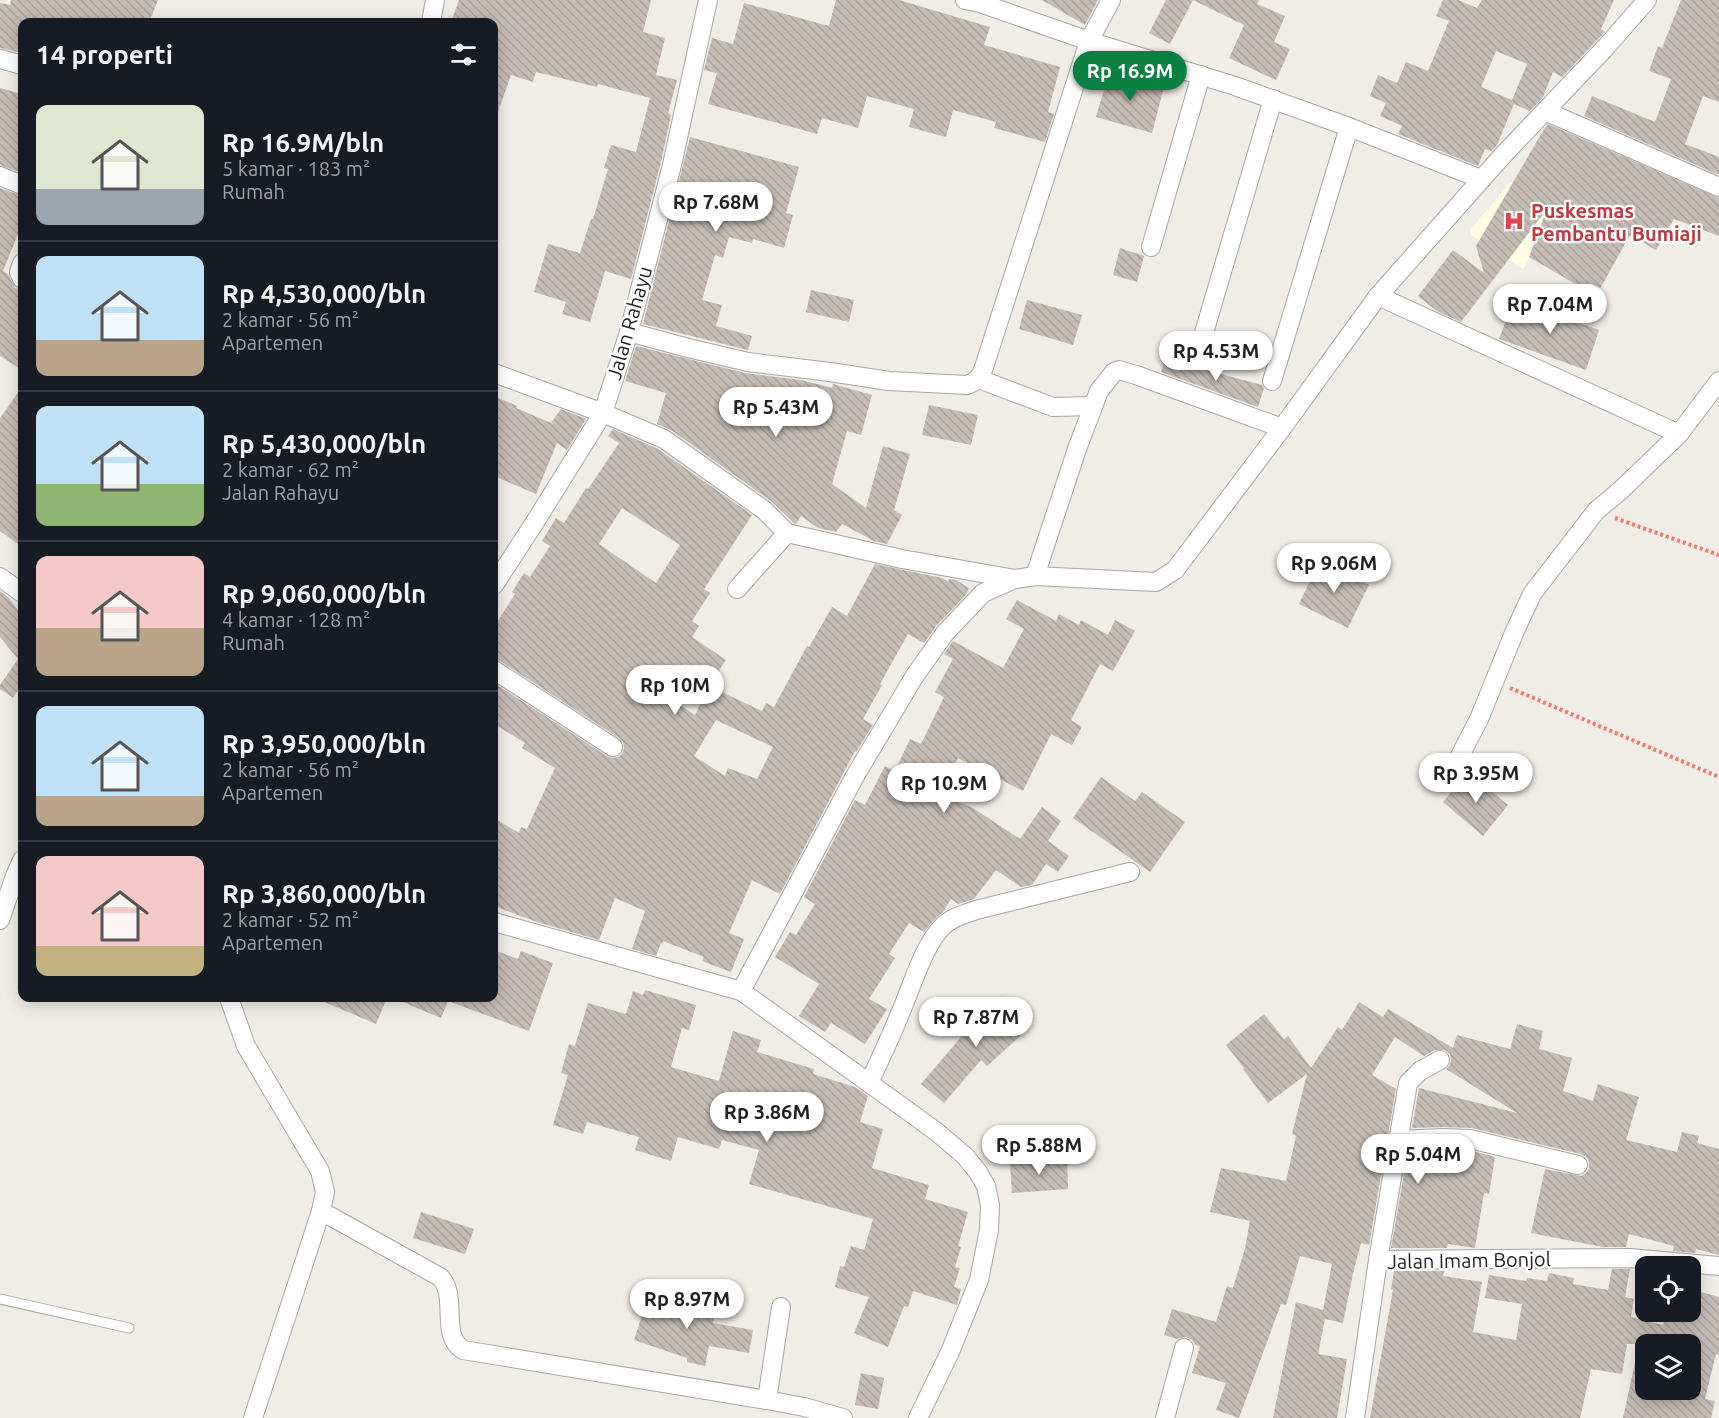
<!DOCTYPE html>
<html lang="id">
<head>
<meta charset="utf-8">
<style>
	body { margin:0; font-family:Ubuntu,sans-serif; background:#20242c; color:#f1f3f6; height:100vh; display:flex; flex-direction:column; font-size:22px; white-space:nowrap }
	* { box-sizing:border-box; margin:0 }
	p { font-size:20px; color:#9ea1a6 }
	.icon { flex:none; width:33px; height:33px; fill:none; stroke:currentColor; stroke-width:2; stroke-linecap:round; stroke-linejoin:round }
	.map { position:relative; flex:1; overflow:hidden }
	.details { position:absolute; left:18px; top:18px; width:480px; height:984px; display:flex; flex-direction:column; background:#171b24; border-radius:12px; box-shadow:0 3px 15px #0003 }
	.details>* { flex:none }
	.buttons { position:absolute; left:1635px; top:1256px; display:grid; gap:12px }
	.buttons a { display:grid; place-items:center; width:66px; height:66px; border-radius:12px; background:#171b24; box-shadow:0 3px 15px #0003; font-size:30px }
	.price { position:absolute; translate:-50% -51px; padding:0 14px; border-radius:21px; background:#fff; color:#222; font-size:20px; line-height:39px; filter:drop-shadow(0 2px 3px #0008) }
	.price::after { content:''; position:absolute; left:50%; top:36px; width:18px; height:14px; margin-left:-9px; background:inherit; clip-path:polygon(0 0,100% 0,50% 100%) }
	.price.on { background:#0b8043; color:#fff }
	ul { padding:0; list-style:none }
	li { display:flex; align-items:center; gap:18px; height:150px; padding:0 18px }
	li+li { border-top:2px solid #363941 }
	li span { display:grid; place-items:center; flex:none; width:168px; height:120px; border-radius:12px; color:#555 }
	li>.icon { margin-inline-start:auto }
	span .icon { width:72px; height:72px; fill:#fffc; stroke-width:1 }
	li b { font-size:26px }
	h2 { display:flex; justify-content:space-between; align-items:center; height:72px; padding:0 18px; font-size:26px }
	.map>svg:first-child { display:block }
	.education { fill:#fffee0 }
	.building { fill:url(#building-back-hatch); fill-rule:evenodd }
	.lines { fill:none; stroke-linecap:round; stroke-linejoin:round }
	.lane-casing { stroke:#a6a6a6; stroke-width:11 }
	.street-casing { stroke:#a6a6a6; stroke-width:20 }
	.path { stroke:#fa766d; stroke-width:4; stroke-dasharray:3 3; stroke-linecap:butt }
	.lane { stroke:#fff; stroke-width:9 }
	.street { stroke:#fff; stroke-width:18 }
	.labels { text-anchor:middle; dominant-baseline:central; stroke-width:4.5; stroke-linejoin:round; paint-order:stroke }
	.health-label { font-size:20px; font-weight:bold; fill:#be3a42; stroke:#fff; text-anchor:start }
	.street-label { font-size:20px; fill:#1f1f1f; stroke:#fff }
</style>
</head>
<body>
<div class="map">
<svg width="1719" height="1418" viewBox="0 0 1719 1418">
	<defs>
		<pattern id="building-back-hatch" width="6" height="6" patternUnits="userSpaceOnUse" patternTransform="scale(1.5)"><rect width="6" height="6" fill="#c5bcb5"/><path d="M-1 5l2 2M0 0l6 6M5-1l2 2" fill="none" stroke="#a9a19b"/></pattern>
	</defs>
	<rect width="100%" height="100%" fill="#f0ece6"/>
	<!-- education -->
	<path class="education" d="M 1511,182 L 1555,212 L 1523,269 L 1472,236 L 1470,230 Z"/>
	<!-- building -->
	<g class="building">
		<path d="M 11,0 L 158,0 L 149,22 L 22,22 L 22,53 L 0,48 L 0,3 L 10,5 Z"/>
		<path d="M 459,0 L 651,0 L 643,32 L 665,38 L 656,75 L 677,80 L 668,113 L 671,115 L 661,162 L 631,279 L 605,271 L 590,322 L 562,314 L 566,302 L 534,292 L 548,244 L 580,253 L 591,219 L 593,219 L 608,169 L 604,168 L 611,145 L 636,152 L 650,98 L 598,84 L 597,87 L 536,72 L 533,82 L 511,75 L 496,118 L 494,118 L 494,22 L 451,22 Z"/>
		<path d="M 836,0 L 899,0 L 990,27 L 984,45 L 1060,67 L 1048,112 L 1054,114 L 1045,142 L 994,128 L 996,122 L 953,110 L 946,137 L 909,127 L 914,109 L 867,96 L 858,128 L 822,118 L 817,134 L 708,104 L 717,73 L 704,70 L 712,38 L 733,44 L 744,3 L 829,26 Z"/>
		<path d="M 1042,0 L 1098,0 L 1085,25 Z"/>
		<path d="M 1166,0 L 1193,0 L 1170,44 L 1149,33 Z"/>
		<path d="M 1193,0 L 1259,0 L 1257,4 L 1285,16 L 1274,42 L 1290,49 L 1276,80 L 1229,58 L 1244,25 Z"/>
		<path d="M 1443,0 L 1458,0 L 1477,8 L 1482,0 L 1614,0 L 1601,29 L 1605,32 L 1562,77 L 1553,72 L 1543,97 L 1530,111 L 1514,104 L 1497,145 L 1491,151 L 1485,149 L 1478,166 L 1398,134 L 1402,126 L 1380,116 L 1386,103 L 1370,96 L 1378,75 L 1397,83 L 1406,62 L 1428,71 L 1449,21 L 1436,16 ZM 1496,51 L 1527,64 L 1512,100 L 1481,87 Z"/>
		<path d="M 1681,0 L 1719,0 L 1719,102 L 1703,96 L 1685,144 L 1719,157 L 1719,175 L 1584,116 L 1592,96 L 1655,122 L 1671,79 L 1649,71 L 1658,46 L 1662,48 Z"/>
		<path d="M 1109,72 L 1164,87 L 1152,133 L 1096,117 Z"/>
		<path d="M 0,88 L 22,94 L 22,173 L 0,165 Z"/>
		<path d="M 1548,124 L 1719,198 L 1719,236 L 1674,219 L 1656,250 L 1630,235 L 1596,296 L 1529,257 L 1547,209 L 1461,322 L 1437,311 L 1418,296 L 1453,250 L 1484,273 L 1476,246 L 1544,129 Z"/>
		<path d="M 690,137 L 799,167 L 786,213 L 793,215 L 784,248 L 753,239 L 752,243 L 729,237 L 723,258 L 715,255 L 702,300 L 722,305 L 716,326 L 752,336 L 748,350 L 643,324 Z"/>
		<path d="M 0,188 L 22,196 L 22,224 L 3,271 L 8,274 L 15,288 L 22,290 L 22,370 L 0,356 Z"/>
		<path d="M 1120,248 L 1144,256 L 1137,282 L 1113,275 Z"/>
		<path d="M 811,290 L 854,300 L 849,322 L 806,312 Z"/>
		<path d="M 1027,300 L 1082,315 L 1073,345 L 1019,329 Z"/>
		<path d="M 1514,300 L 1599,330 L 1586,370 L 1499,339 Z"/>
		<path d="M 636,346 L 745,373 L 801,380 L 832,388 L 833,384 L 872,395 L 861,435 L 847,431 L 832,484 L 866,508 L 883,446 L 910,454 L 894,510 L 902,515 L 887,544 L 874,541 L 842,524 L 836,532 L 818,528 L 801,516 L 796,524 L 794,523 L 771,501 L 671,430 L 657,424 L 666,393 L 625,381 Z"/>
		<path d="M 1165,359 L 1262,385 L 1264,388 L 1258,407 L 1161,372 Z"/>
		<path d="M 22,387 L 22,547 L 0,531 L 0,418 Z"/>
		<path d="M 494,396 L 517,406 L 516,408 L 551,423 L 561,409 L 586,419 L 567,450 L 557,443 L 536,494 L 494,476 Z"/>
		<path d="M 929,405 L 978,415 L 971,445 L 922,435 Z"/>
		<path d="M 613,429 L 658,449 L 752,515 L 704,589 L 710,593 L 692,621 L 699,626 L 692,637 L 726,660 L 711,682 L 684,664 L 665,695 L 695,715 L 709,686 L 762,711 L 766,703 L 774,707 L 807,646 L 809,647 L 832,607 L 847,616 L 875,564 L 942,578 L 948,581 L 949,579 L 956,580 L 969,588 L 965,596 L 937,625 L 924,643 L 908,634 L 880,684 L 882,685 L 863,719 L 873,725 L 856,752 L 855,751 L 780,894 L 752,880 L 729,933 L 744,939 L 731,972 L 702,961 L 704,957 L 663,941 L 662,944 L 661,943 L 656,956 L 632,949 L 645,911 L 615,898 L 599,940 L 534,921 L 494,906 L 494,818 L 519,833 L 521,827 L 527,829 L 555,768 L 522,748 L 525,743 L 494,724 L 494,683 L 607,756 L 612,758 L 618,757 L 622,754 L 624,748 L 623,742 L 619,738 L 500,661 L 494,659 L 494,627 L 515,594 L 512,592 L 524,573 L 530,577 L 550,546 L 542,541 L 556,518 L 564,523 L 586,488 L 588,489 L 619,443 L 608,436 ZM 622,508 L 680,545 L 656,583 L 599,544 ZM 716,720 L 773,747 L 757,779 L 728,768 L 725,776 L 694,756 Z"/>
		<path d="M 1320,560 L 1369,585 L 1348,628 L 1299,604 Z"/>
		<path d="M 0,591 L 8,597 L 22,615 L 22,684 L 13,698 L 0,689 L 0,685 L 18,659 L 0,637 Z"/>
		<path d="M 1017,600 L 1056,621 L 1059,614 L 1079,625 L 1081,620 L 1108,635 L 1115,620 L 1135,631 L 1113,671 L 1100,664 L 1071,720 L 1082,727 L 1072,745 L 1051,734 L 1023,791 L 958,758 L 940,794 L 973,808 L 1020,839 L 1042,807 L 1061,821 L 1048,841 L 1069,856 L 1058,872 L 1046,864 L 1032,885 L 1021,887 L 996,870 L 974,899 L 958,904 L 951,899 L 943,912 L 935,919 L 924,932 L 909,923 L 889,954 L 895,958 L 869,999 L 887,1009 L 865,1044 L 831,1023 L 825,1032 L 799,1016 L 819,984 L 775,957 L 790,932 L 796,935 L 815,904 L 804,897 L 855,800 L 865,805 L 885,766 L 895,771 L 910,739 L 921,744 L 944,697 L 935,692 L 953,659 L 944,654 L 953,641 L 1003,668 L 1024,629 L 1006,619 Z"/>
		<path d="M 1468,772 L 1508,805 L 1483,836 L 1443,802 Z"/>
		<path d="M 1101,777 L 1135,801 L 1142,792 L 1185,822 L 1150,872 L 1073,818 Z"/>
		<path d="M 494,950 L 518,959 L 521,951 L 553,963 L 529,1031 L 448,1001 L 441,1018 L 393,998 L 494,998 Z"/>
		<path d="M 645,990 L 696,1005 L 689,1030 L 682,1028 L 671,1067 L 719,1081 L 733,1031 L 761,1040 L 757,1052 L 814,1069 L 813,1074 L 855,1087 L 868,1096 L 860,1122 L 883,1129 L 872,1168 L 929,1185 L 925,1199 L 968,1212 L 958,1246 L 961,1247 L 955,1267 L 960,1268 L 954,1287 L 961,1289 L 957,1305 L 913,1291 L 908,1307 L 904,1306 L 888,1347 L 854,1333 L 869,1297 L 835,1287 L 840,1266 L 844,1267 L 851,1246 L 864,1250 L 873,1219 L 749,1184 L 759,1150 L 722,1140 L 719,1149 L 678,1137 L 671,1161 L 635,1150 L 639,1137 L 587,1122 L 583,1134 L 553,1125 L 568,1075 L 561,1073 L 569,1044 L 575,1046 L 588,1003 L 626,1014 L 633,991 L 643,995 Z"/>
		<path d="M 1002,996 L 1030,1027 L 987,1066 L 981,1060 L 944,1103 L 921,1084 L 961,1037 L 959,1035 Z"/>
		<path d="M 315,998 L 387,998 L 376,1024 Z"/>
		<path d="M 1359,1002 L 1383,1017 L 1388,1009 L 1453,1048 L 1457,1035 L 1510,1049 L 1517,1024 L 1543,1031 L 1539,1049 L 1572,1058 L 1563,1091 L 1593,1101 L 1598,1084 L 1639,1097 L 1626,1140 L 1677,1152 L 1682,1132 L 1699,1136 L 1697,1143 L 1719,1149 L 1719,1255 L 1696,1249 L 1695,1253 L 1673,1251 L 1674,1246 L 1629,1234 L 1626,1247 L 1603,1247 L 1531,1233 L 1545,1169 L 1581,1176 L 1586,1173 L 1589,1168 L 1589,1162 L 1586,1157 L 1581,1154 L 1472,1128 L 1443,1127 L 1412,1128 L 1419,1088 L 1517,1113 L 1446,1069 L 1450,1065 L 1451,1060 L 1450,1054 L 1445,1050 L 1435,1050 L 1424,1056 L 1395,1037 L 1372,1075 L 1396,1089 L 1369,1245 L 1361,1243 L 1354,1269 L 1343,1323 L 1325,1319 L 1318,1354 L 1347,1359 L 1337,1418 L 1273,1418 L 1296,1302 L 1323,1310 L 1332,1264 L 1300,1256 L 1286,1305 L 1281,1304 L 1239,1418 L 1216,1410 L 1226,1383 L 1192,1373 L 1200,1346 L 1195,1345 L 1192,1340 L 1186,1337 L 1177,1339 L 1164,1335 L 1172,1309 L 1216,1322 L 1227,1286 L 1233,1288 L 1245,1248 L 1250,1221 L 1210,1212 L 1221,1168 L 1286,1181 L 1296,1136 L 1292,1134 L 1307,1074 L 1268,1103 L 1243,1069 L 1244,1068 L 1226,1045 L 1264,1014 L 1284,1039 L 1288,1036 L 1311,1068 L 1338,1027 L 1342,1030 Z"/>
		<path d="M 1443,1149 L 1468,1150 L 1495,1157 L 1489,1194 L 1484,1193 L 1475,1248 L 1448,1244 L 1447,1248 L 1391,1248 L 1408,1151 Z"/>
		<path d="M 1067,1159 L 1068,1189 L 1012,1193 L 1010,1163 Z"/>
		<path d="M 421,1212 L 474,1229 L 465,1254 L 413,1238 Z"/>
		<path d="M 1612,1269 L 1630,1269 L 1625,1297 L 1634,1299 L 1631,1317 L 1663,1325 L 1667,1311 L 1690,1311 L 1690,1289 L 1719,1297 L 1719,1355 L 1716,1354 L 1705,1399 L 1715,1401 L 1711,1418 L 1623,1418 L 1638,1349 L 1646,1350 L 1646,1389 L 1690,1389 L 1690,1344 L 1627,1344 L 1622,1374 L 1591,1369 L 1580,1418 L 1370,1418 L 1393,1290 L 1391,1289 L 1394,1271 L 1444,1271 L 1443,1276 L 1482,1282 L 1473,1332 L 1516,1340 L 1522,1304 L 1485,1298 L 1489,1275 L 1526,1281 L 1527,1278 L 1547,1281 L 1549,1273 L 1574,1278 L 1573,1284 L 1608,1290 Z"/>
		<path d="M 650,1291 L 694,1306 L 693,1311 L 715,1315 L 713,1323 L 753,1330 L 749,1353 L 709,1346 L 705,1366 L 687,1362 L 687,1358 L 634,1340 Z"/>
		<path d="M 861,1373 L 884,1378 L 878,1409 L 855,1405 Z"/>
	</g>
	<g class="lines">
		<!-- lane casing -->
		<g class="lane-casing">
			<path id="lane" d="M 0,1299 L 129,1328"/>
		</g>
		<!-- street casing -->
		<g class="street-casing">
			<g id="street">
				<path d="M 965,0 L 980,3 L 1089,41 L 1235,86 L 1349,127 L 1481,179"/>
				<path d="M 431,22 L 435,0"/>
				<path d="M 0,59 L 22,65"/>
				<path d="M 1545,111 L 1719,187"/>
				<path d="M 0,176 L 22,185"/>
				<path d="M 1151,247 L 1201,75"/>
				<path d="M 22,263 L 19,272 L 22,279"/>
				<path d="M 1378,296 L 1679,434 L 1719,381"/>
				<path d="M 629,332 L 688,348 L 748,362 L 830,372 L 889,381 L 967,385 C 976,382 981,377 984,367 L 1089,41 L 1111,0"/>
				<path d="M 1198,353 L 1273,99"/>
				<path d="M 494,373 L 603,413 L 664,439 L 764,510 L 787,533 L 902,559 L 1015,579"/>
				<path d="M 979,379 L 1053,407 L 1092,406"/>
				<path d="M 1272,381 L 1349,127"/>
				<path d="M 1035,576 L 1077,449 L 1099,391 L 1114,372 L 1119,370 L 1136,375 L 1282,428"/>
				<path d="M 0,577 L 22,593"/>
				<path d="M 494,585 L 535,522 L 603,413 L 629,332 L 672,165 L 708,0"/>
				<path d="M 737,589 L 787,533"/>
				<path d="M 494,670 L 613,747"/>
				<path d="M 1452,771 L 1479,719 L 1514,633 L 1532,594 L 1596,511 L 1621,490 L 1679,434"/>
				<path d="M 0,920 L 15,876 L 22,860"/>
				<path d="M 494,922 L 741,991 L 908,1111 L 938,1133 L 965,1156 L 978,1172 L 986,1186 L 990,1205 L 989,1230 L 979,1280 L 950,1352 L 918,1418"/>
				<path d="M 741,991 L 855,776 L 914,677 L 945,633 L 983,593 L 1015,579 L 1035,576 L 1156,582 L 1175,570 L 1282,428 L 1378,296 L 1504,154 L 1606,47 L 1647,0"/>
				<path d="M 229,998 L 246,1046 L 320,1171 L 325,1192 L 321,1211 L 440,1277 C 459,1296 439,1335 463,1350 L 767,1400 L 804,1407 L 843,1418"/>
				<path d="M 869,1083 C 879,1061 890,1039 899,1016 C 911,990 923,945 943,926 C 952,917 965,914 976,910 L 1130,872"/>
				<path d="M 1398,1140 L 1443,1138 L 1470,1139 L 1578,1165"/>
				<path d="M 1378,1260 L 1408,1083 L 1420,1071 L 1440,1060"/>
				<path d="M 767,1400 L 781,1307"/>
				<path d="M 253,1418 L 321,1211"/>
				<path d="M 1165,1418 L 1184,1348"/>
				<path d="M 1355,1418 L 1378,1260 L 1630,1258 L 1719,1266"/>
			</g>
		</g>
		<!-- path -->
		<g class="path">
			<path d="M 1615,518 L 1719,555"/>
			<path d="M 1510,688 L 1719,777"/>
		</g>
		<!-- lane -->
		<use href="#lane" class="lane"/>
		<!-- street -->
		<use href="#street" class="street"/>
	</g>
	<!-- icons -->
	<defs>
		<g id="hospital-bare" transform="scale(1.62)"><path d="M-5-5h3v3.5h4V-5h3V5h-3V1.5h-4V5h-3Z" fill="#e0444e" stroke="#fff" stroke-width="2.5" paint-order="stroke"/></g>
	</defs>
	<g fill-rule="evenodd">
		<use href="#hospital-bare" x="1514" y="221"/>
	</g>
	<g class="labels">
		<!-- health labels -->
		<g class="health-label">
			<text x="1531" y="210">Puskesmas<tspan x="1531" dy="23">Pembantu Bumiaji</tspan></text>
		</g>
		<!-- street labels -->
		<g class="street-label">
			<text transform="translate(629 323) rotate(-74)">Jalan Rahayu</text>
			<text transform="translate(1469 1260) rotate(-1)">Jalan Imam Bonjol</text>
		</g>
	</g>
</svg>
<div class="buttons">
<a><svg class="icon" aria-label="locate" viewBox="0 0 24 24"><circle cx="12" cy="12" r="6"/><path d="M12 2v4M12 18v4M2 12h4M18 12h4"/></svg></a>
<a><svg class="icon" aria-label="layers" viewBox="0 0 24 24"><path d="M12 4l9 5-9 5-9-5zM3 14l9 5 9-5"/></svg></a>
</div>
<b class="price on" style="left:1130px;top:102px">Rp 16.9M</b>
<b class="price" style="left:716px;top:233px">Rp 7.68M</b>
<b class="price" style="left:1550px;top:335px">Rp 7.04M</b>
<b class="price" style="left:1216px;top:382px">Rp 4.53M</b>
<b class="price" style="left:776px;top:438px">Rp 5.43M</b>
<b class="price" style="left:1334px;top:594px">Rp 9.06M</b>
<b class="price" style="left:675px;top:716px">Rp 10M</b>
<b class="price" style="left:1476px;top:804px">Rp 3.95M</b>
<b class="price" style="left:944px;top:814px">Rp 10.9M</b>
<b class="price" style="left:976px;top:1048px">Rp 7.87M</b>
<b class="price" style="left:767px;top:1143px">Rp 3.86M</b>
<b class="price" style="left:1039px;top:1176px">Rp 5.88M</b>
<b class="price" style="left:1418px;top:1185px">Rp 5.04M</b>
<b class="price" style="left:687px;top:1330px">Rp 8.97M</b>
<section class="details">
<h2>14 properti<svg class="icon" aria-label="filters" viewBox="0 0 24 24"><path d="M4 7h16M4 17h16"/><circle cx="9" cy="7" r="2"/><circle cx="15" cy="17" r="2"/></svg></h2>
<ul>
<li><span style="background:linear-gradient(#dfe7d0 70%,#9aa5b1 0)"><svg class="icon" aria-label="home" viewBox="0 0 24 24"><path d="M3 11l9-7 9 7M6 9v11h12V9"/></svg></span><div><b>Rp 16.9M/bln</b><p>5 kamar · 183 m²</p><p>Rumah</p></div></li>
<li><span style="background:linear-gradient(#bfe0f5 70%,#b9a48a 0)"><svg class="icon" aria-label="home" viewBox="0 0 24 24"><path d="M3 11l9-7 9 7M6 9v11h12V9"/></svg></span><div><b>Rp 4,530,000/bln</b><p>2 kamar · 56 m²</p><p>Apartemen</p></div></li>
<li><span style="background:linear-gradient(#bfe0f5 65%,#8fb573 0)"><svg class="icon" aria-label="home" viewBox="0 0 24 24"><path d="M3 11l9-7 9 7M6 9v11h12V9"/></svg></span><div><b>Rp 5,430,000/bln</b><p>2 kamar · 62 m²</p><p>Jalan Rahayu</p></div></li>
<li><span style="background:linear-gradient(#f6c9c9 60%,#b9a48a 0)"><svg class="icon" aria-label="home" viewBox="0 0 24 24"><path d="M3 11l9-7 9 7M6 9v11h12V9"/></svg></span><div><b>Rp 9,060,000/bln</b><p>4 kamar · 128 m²</p><p>Rumah</p></div></li>
<li><span style="background:linear-gradient(#bfe0f5 75%,#b9a48a 0)"><svg class="icon" aria-label="home" viewBox="0 0 24 24"><path d="M3 11l9-7 9 7M6 9v11h12V9"/></svg></span><div><b>Rp 3,950,000/bln</b><p>2 kamar · 56 m²</p><p>Apartemen</p></div></li>
<li><span style="background:linear-gradient(#f6c9c9 75%,#c2b280 0)"><svg class="icon" aria-label="home" viewBox="0 0 24 24"><path d="M3 11l9-7 9 7M6 9v11h12V9"/></svg></span><div><b>Rp 3,860,000/bln</b><p>2 kamar · 52 m²</p><p>Apartemen</p></div></li>
</ul>
</section>
</div>
</body>
</html>
